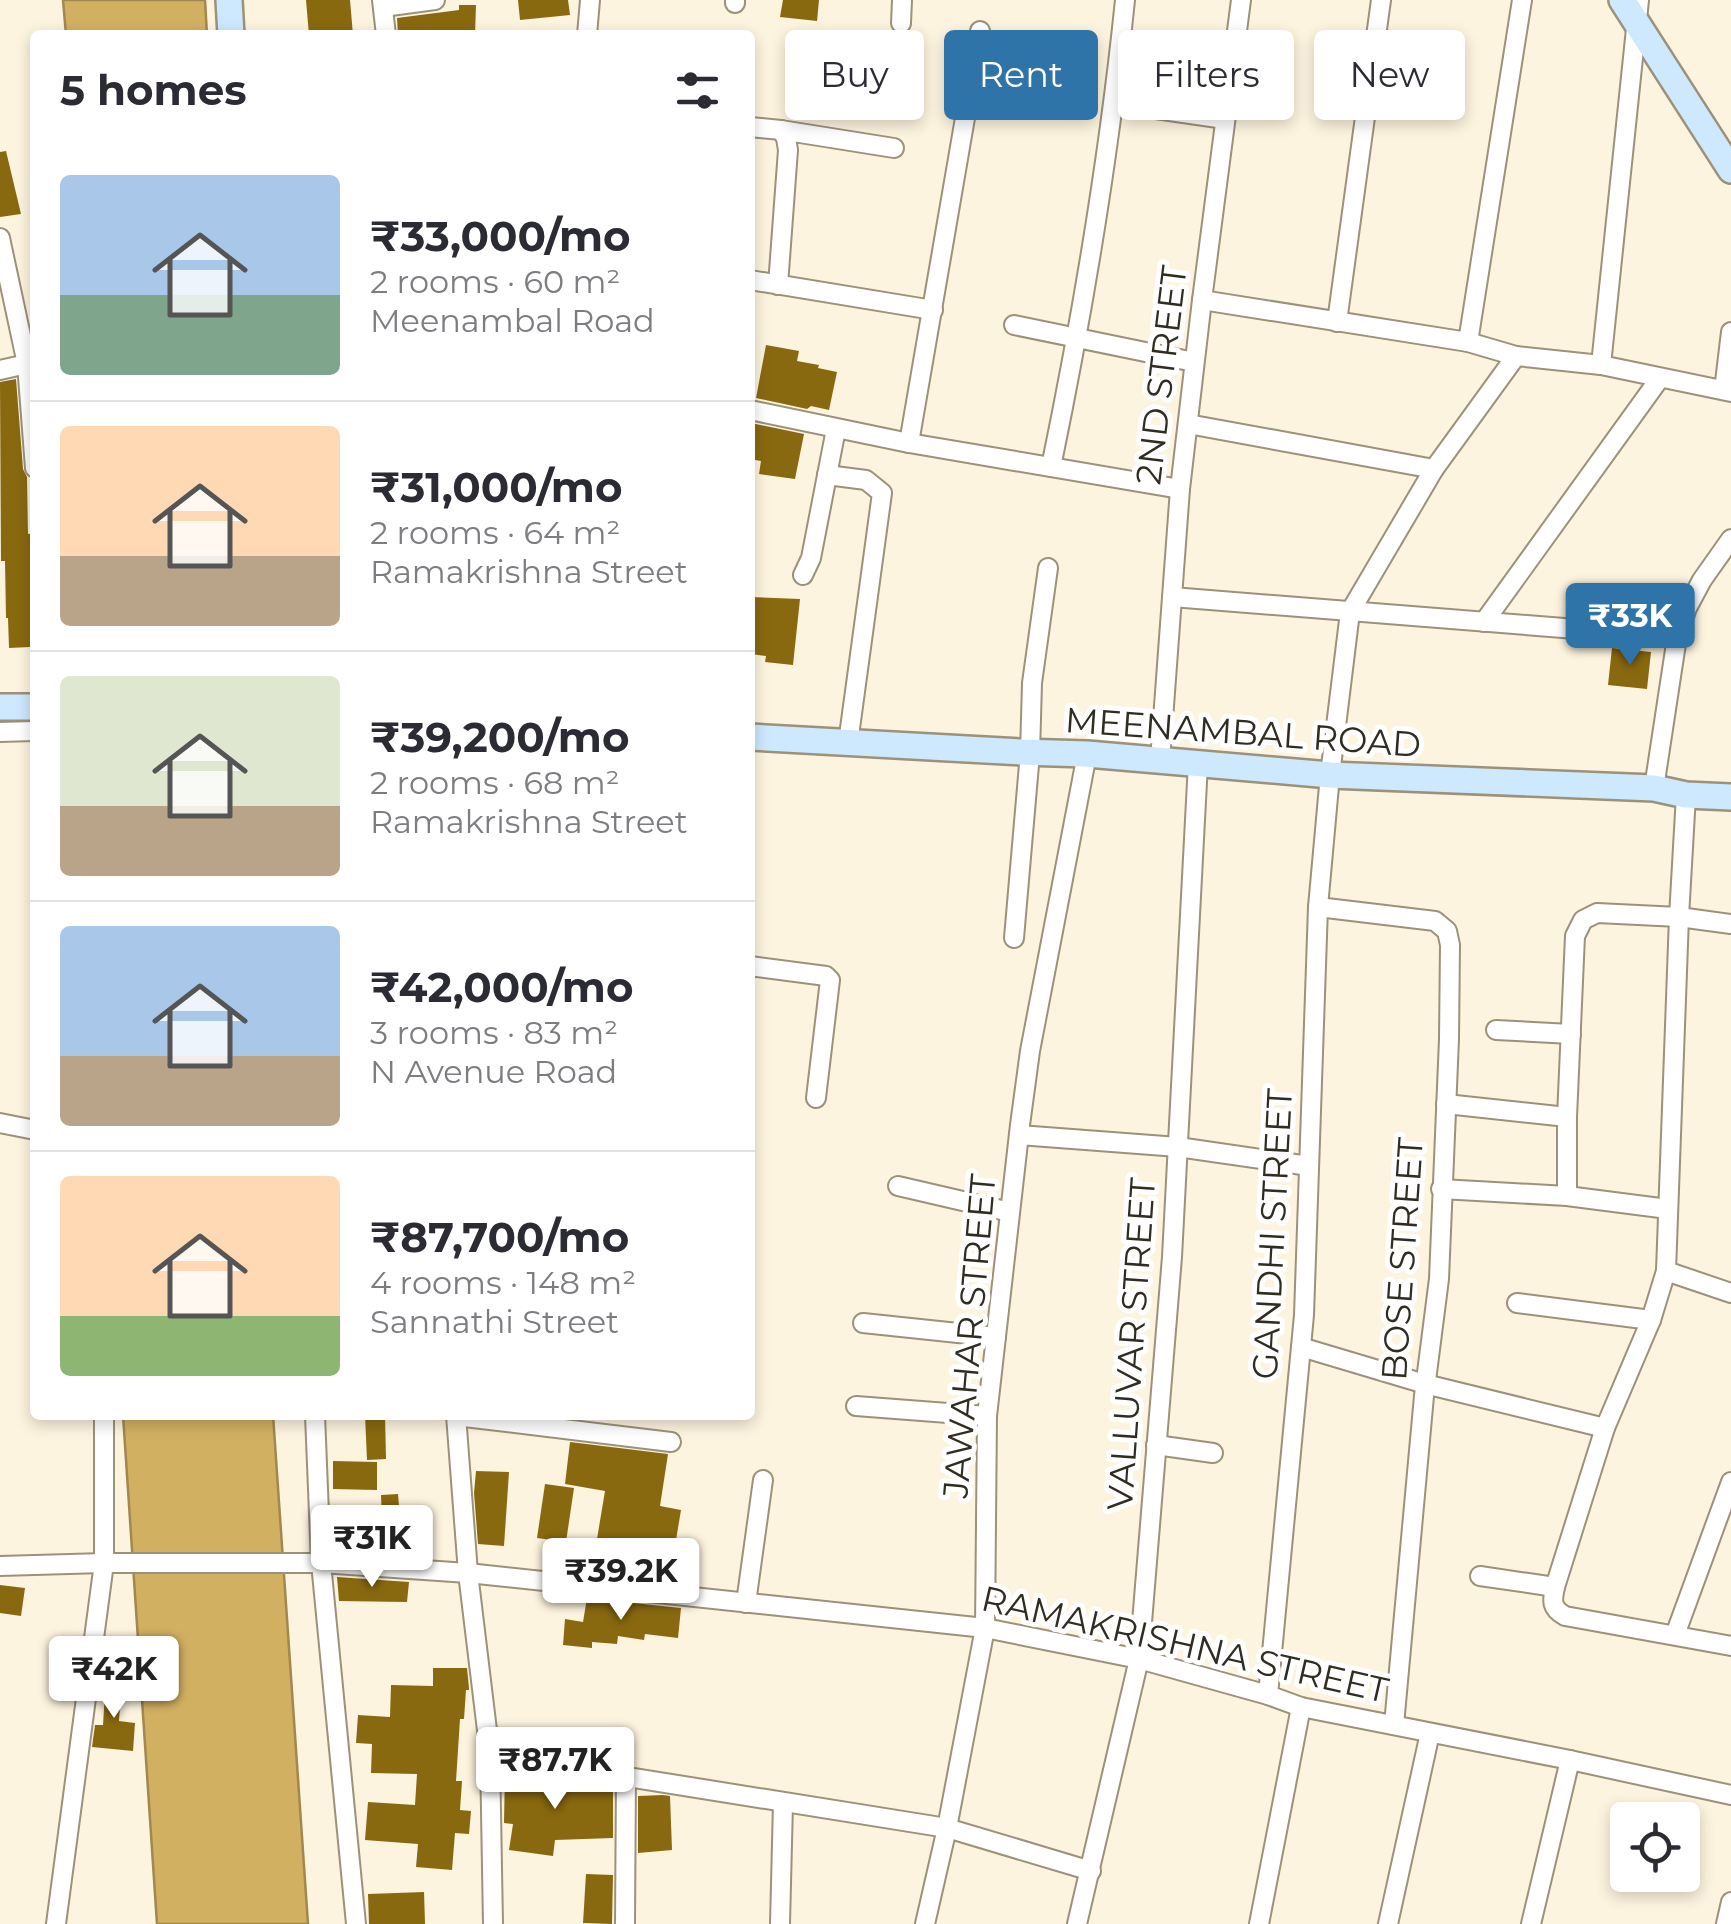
<!DOCTYPE html>
<html lang="en">
<head>
<meta charset="utf-8">
<style>
	body { margin:0; font-family:Montserrat,sans-serif; background:#f7f7f7; color:#2b2b33; height:100vh; display:flex; flex-direction:column; font-size:38px; white-space:nowrap }
	* { box-sizing:border-box; margin:0 }
	p { font-size:32px; color:#7c7c81 }
	.icon { flex:none; width:55px; height:55px; fill:none; stroke:currentColor; stroke-width:2; stroke-linecap:round; stroke-linejoin:round }
	.map { position:relative; flex:1; overflow:hidden }
	.panel { position:absolute; left:30px; top:30px; width:725px; height:1390px; display:flex; flex-direction:column; background:#fff; border-radius:10px; box-shadow:0 5px 15px #0003 }
	.panel>* { flex:none }
	.banner { position:absolute; left:785px; top:30px; width:795px; height:90px; display:flex; gap:20px }
	.buttons { position:absolute; left:1610px; top:1802px; display:grid; gap:20px }
	.buttons a { display:grid; place-items:center; width:90px; height:90px; border-radius:10px; background:#fff; box-shadow:0 5px 15px #0003; font-size:50px }
	.price { position:absolute; translate:-50% -85px; padding:0 22px; border-radius:10px; background:#fff; color:#222; font-size:32px; line-height:65px; filter:drop-shadow(0 2px 5px #0008) }
	.price::after { content:''; position:absolute; left:50%; top:60px; width:30px; height:22px; margin-left:-15px; background:inherit; clip-path:polygon(0 0,100% 0,50% 100%) }
	.price.active { background:#2f74a9; color:#fff }
	ul { padding:0; list-style:none }
	li { display:flex; align-items:center; gap:30px; height:250px; padding:0 30px }
	li+li { border-top:2px solid #e1e1e2 }
	li span { display:grid; place-items:center; flex:none; width:280px; height:200px; border-radius:10px; color:#555 }
	li>.icon { margin-inline-start:auto }
	span .icon { width:120px; height:120px; fill:#fffc; stroke-width:1 }
	li b { font-size:42px }
	h2 { display:flex; justify-content:space-between; align-items:center; height:120px; padding:0 30px; font-size:42px }
	.pill { padding:0 35px; border-radius:10px; background:#fff; box-shadow:0 5px 15px #0003; font-size:35px; line-height:90px }
	.pill.active { background:#2f74a9; color:#fff }
	.map>svg:first-child { display:block }
	.water { fill:#d2b061; stroke:#a1884e; stroke-width:2.5 }
	.building { fill:#89690f }
	.lines { fill:none; stroke-linecap:round; stroke-linejoin:round }
	.street-casing { stroke:#9c917a; stroke-width:22 }
	.secondary-casing { stroke:#9c917a; stroke-width:30 }
	.street { stroke:#fff; stroke-width:18 }
	.secondary { stroke:#cee8fe; stroke-width:25 }
	.labels { text-anchor:middle; dominant-baseline:central; stroke-width:10; stroke-linejoin:round; paint-order:stroke }
	.street-label { font-size:35px; fill:#302c22; stroke:#fff }
</style>
</head>
<body>
<div class="map">
<svg width="1731" height="1924" viewBox="0 0 1731 1924">
	<rect width="100%" height="100%" fill="#fdf4df"/>
	<!-- water -->
	<g class="water">
		<path d="M 63,0 L 205,0 L 207,35 L 66,35 Z"/>
		<path d="M 123,1415 L 273,1415 L 308,1924 L 157,1924 Z"/>
	</g>
	<!-- building -->
	<g class="building">
		<path d="M 306,0 L 350,0 L 353,35 L 309,35 Z"/>
		<path d="M 518,0 L 568,0 L 570,15 L 520,20 Z"/>
		<path d="M 783,0 L 819,0 L 817,21 L 780,17 Z"/>
		<path d="M 459,5 L 476,5 L 475,35 L 398,35 L 397,18 L 459,10 Z"/>
		<path d="M 6,151 L 21,214 L 0,217 L 0,152 Z"/>
		<path d="M 766,345 L 799,351 L 797,361 L 819,365 L 818,368 L 837,372 L 829,410 L 811,406 L 807,409 L 756,398 Z"/>
		<path d="M 16,379 L 23,469 L 27,477 L 28,534 L 34,533 L 35,617 L 31,617 L 30,647 L 9,648 L 8,618 L 6,618 L 5,561 L 1,561 L 0,382 Z"/>
		<path d="M 751,423 L 804,434 L 795,479 L 759,474 L 761,461 L 750,459 Z"/>
		<path d="M 750,597 L 800,599 L 793,665 L 765,662 L 766,656 L 750,654 Z"/>
		<path d="M 1612,648 L 1651,652 L 1647,689 L 1608,685 Z"/>
		<path d="M 365,1415 L 385,1415 L 386,1459 L 367,1460 Z"/>
		<path d="M 570,1442 L 668,1454 L 660,1506 L 681,1510 L 672,1564 L 650,1560 L 649,1565 L 594,1557 L 605,1491 L 565,1484 Z"/>
		<path d="M 333,1461 L 377,1462 L 377,1490 L 333,1489 Z"/>
		<path d="M 476,1471 L 509,1472 L 504,1546 L 478,1544 L 474,1493 Z"/>
		<path d="M 545,1484 L 574,1488 L 566,1542 L 537,1538 Z"/>
		<path d="M 398,1494 L 399,1506 L 419,1506 L 420,1544 L 383,1544 L 381,1495 Z"/>
		<path d="M 337,1577 L 409,1582 L 407,1602 L 339,1601 Z"/>
		<path d="M 0,1585 L 25,1588 L 21,1616 L 0,1613 Z"/>
		<path d="M 587,1598 L 681,1608 L 678,1638 L 645,1634 L 644,1640 L 618,1636 L 617,1644 L 592,1642 L 592,1648 L 563,1645 L 565,1619 L 583,1622 Z"/>
		<path d="M 433,1668 L 467,1668 L 469,1688 L 469,1690 L 466,1690 L 464,1719 L 460,1719 L 456,1781 L 462,1781 L 460,1810 L 471,1811 L 469,1834 L 455,1833 L 452,1870 L 416,1867 L 418,1844 L 365,1840 L 368,1802 L 415,1805 L 417,1774 L 371,1773 L 372,1744 L 356,1743 L 358,1715 L 390,1717 L 391,1685 L 433,1686 Z"/>
		<path d="M 106,1677 L 122,1678 L 119,1721 L 135,1723 L 133,1751 L 92,1747 L 95,1725 L 103,1725 Z"/>
		<path d="M 505,1770 L 553,1778 L 553,1784 L 582,1782 L 613,1787 L 613,1838 L 555,1840 L 553,1856 L 509,1850 L 513,1824 L 504,1823 Z"/>
		<path d="M 663,1795 L 670,1796 L 672,1850 L 638,1853 L 638,1796 Z"/>
		<path d="M 586,1874 L 613,1875 L 612,1924 L 583,1923 Z"/>
		<path d="M 424,1892 L 425,1924 L 369,1924 L 368,1894 Z"/>
	</g>
	<g class="lines">
		<!-- street casing -->
		<g class="street-casing">
			<g id="street">
				<path d="M 382,0 L 386,35"/>
				<path d="M 735,3 L 735,0"/>
				<path d="M 383,7 L 435,0"/>
				<path d="M 901,23 L 902,0"/>
				<path d="M 587,35 L 590,0"/>
				<path d="M 1114,103 L 1225,119"/>
				<path d="M 750,127 L 781,130 L 786,138 L 788,150 L 778,285"/>
				<path d="M 781,130 L 894,148"/>
				<path d="M 0,238 L 27,364 L 35,468"/>
				<path d="M 750,280 L 933,310"/>
				<path d="M 1202,300 L 1468,342 L 1516,356 L 1601,365 L 1731,392"/>
				<path d="M 1337,322 L 1381,0"/>
				<path d="M 1014,325 L 1194,362"/>
				<path d="M 1468,342 L 1522,0"/>
				<path d="M 1601,365 L 1639,0"/>
				<path d="M 0,370 L 27,364"/>
				<path d="M 1724,390 L 1731,332"/>
				<path d="M 750,410 L 909,443 L 1180,489"/>
				<path d="M 1188,424 L 1434,469"/>
				<path d="M 909,443 L 980,31"/>
				<path d="M 1051,467 C 1083,312 1109,157 1125,0"/>
				<path d="M 827,475 L 866,480 L 882,493 L 848,743"/>
				<path d="M 803,575 L 811,558 L 836,429"/>
				<path d="M 1172,597 L 1677,637"/>
				<path d="M 1484,622 L 1660,378"/>
				<path d="M 0,732 L 35,731"/>
				<path d="M 1160,760 L 1180,489 L 1202,300 L 1241,0"/>
				<path d="M 1654,788 L 1677,637 L 1687,608 L 1702,580 L 1731,539"/>
				<path d="M 1686,795 L 1679,917 L 1666,1271 L 1651,1320 L 1605,1428 L 1555,1587 C 1552,1601 1551,1608 1565,1616 L 1731,1646"/>
				<path d="M 1318,907 L 1435,921 L 1447,931 L 1450,945 L 1449,1039 L 1439,1279 L 1424,1396 L 1394,1725"/>
				<path d="M 1014,938 L 1030,753 L 1032,683 L 1048,568"/>
				<path d="M 750,966 L 826,976 L 830,980 L 816,1098"/>
				<path d="M 1496,1030 L 1571,1034"/>
				<path d="M 1446,1104 L 1567,1117"/>
				<path d="M 0,1123 L 35,1130"/>
				<path d="M 1019,1135 L 1178,1147 L 1309,1166"/>
				<path d="M 898,1186 L 1010,1212"/>
				<path d="M 1441,1189 L 1567,1196 L 1668,1209"/>
				<path d="M 1567,1196 L 1567,1117 L 1575,936 L 1583,920 L 1597,913 L 1679,917 L 1731,924"/>
				<path d="M 1666,1271 L 1731,1293"/>
				<path d="M 1517,1303 L 1651,1320"/>
				<path d="M 863,1323 L 996,1337"/>
				<path d="M 1301,1347 L 1425,1384 L 1605,1428"/>
				<path d="M 856,1406 L 987,1416"/>
				<path d="M 315,1415 L 321,1563 L 356,1924"/>
				<path d="M 456,1415 L 468,1573 L 490,1755 L 493,1924"/>
				<path d="M 456,1416 L 671,1442"/>
				<path d="M 1156,1445 L 1213,1453"/>
				<path d="M 0,1566 L 104,1563 L 321,1563 L 468,1573 L 985,1628 L 1139,1659 L 1268,1695 L 1301,1707 L 1570,1760 L 1731,1795"/>
				<path d="M 1480,1576 L 1555,1587"/>
				<path d="M 746,1603 L 763,1480"/>
				<path d="M 1675,1635 L 1731,1482"/>
				<path d="M 1268,1695 L 1304,1315 L 1318,907 L 1330,775 L 1350,612 L 1434,469 L 1516,356"/>
				<path d="M 490,1755 L 947,1828 L 1091,1871"/>
				<path d="M 56,1924 L 104,1563 L 104,1415"/>
				<path d="M 625,1924 L 626,1775"/>
				<path d="M 780,1924 L 783,1803"/>
				<path d="M 925,1924 L 947,1828 L 985,1628 L 987,1416 L 1020,1125 L 1030,1051 L 1087,754"/>
				<path d="M 1077,1924 L 1139,1659 L 1172,1257 L 1198,763"/>
				<path d="M 1259,1924 L 1301,1707"/>
				<path d="M 1388,1924 L 1430,1733"/>
				<path d="M 1531,1924 L 1570,1760"/>
				<path d="M 1726,1924 L 1731,1902"/>
			</g>
		</g>
		<!-- secondary casing -->
		<g class="secondary-casing">
			<g id="secondary">
				<path d="M 229,0 L 231,35"/>
				<path d="M 1622,0 L 1731,170"/>
				<path d="M 0,707 L 35,707"/>
				<path d="M 750,737 L 1021,752 L 1087,754 L 1330,775 L 1654,788 L 1686,795 L 1731,797"/>
			</g>
		</g>
		<!-- street -->
		<use href="#street" class="street"/>
		<!-- secondary -->
		<use href="#secondary" class="secondary"/>
	</g>
	<g class="labels">
		<!-- street labels -->
		<g class="street-label">
			<text transform="translate(1161 375) rotate(-83)">2ND STREET</text>
			<text transform="translate(1243 732) rotate(4)">MEENAMBAL ROAD</text>
			<text transform="translate(1272 1234) rotate(-87)">GANDHI STREET</text>
			<text transform="translate(1402 1259) rotate(-86)">BOSE STREET</text>
			<text transform="translate(969 1336) rotate(-85)">JAWAHAR STREET</text>
			<text transform="translate(1131 1344) rotate(-86)">VALLUVAR STREET</text>
			<text transform="translate(1185 1644) rotate(13)">RAMAKRISHNA STREET</text>
		</g>
	</g>
</svg>
<div class="buttons">
<a><svg class="icon" aria-label="locate" viewBox="0 0 24 24"><circle cx="12" cy="12" r="6"/><path d="M12 2v4M12 18v4M2 12h4M18 12h4"/></svg></a>
</div>
<b class="price active" style="left:1630px;top:668px">₹33K</b>
<b class="price" style="left:372px;top:1590px">₹31K</b>
<b class="price" style="left:621px;top:1623px">₹39.2K</b>
<b class="price" style="left:114px;top:1721px">₹42K</b>
<b class="price" style="left:555px;top:1812px">₹87.7K</b>
<div class="banner">
<a class="pill">Buy</a>
<a class="pill active">Rent</a>
<a class="pill">Filters</a>
<a class="pill">New</a>
</div>
<section class="panel">
<h2>5 homes<svg class="icon" aria-label="filters" viewBox="0 0 24 24"><path d="M4 7h16M4 17h16"/><circle cx="9" cy="7" r="2"/><circle cx="15" cy="17" r="2"/></svg></h2>
<ul>
<li><span style="background:linear-gradient(#a9c7e8 60%,#7fa58c 0)"><svg class="icon" aria-label="home" viewBox="0 0 24 24"><path d="M3 11l9-7 9 7M6 9v11h12V9"/></svg></span><div><b>₹33,000/mo</b><p>2 rooms · 60 m²</p><p>Meenambal Road</p></div></li>
<li><span style="background:linear-gradient(#ffd9b3 65%,#b9a48a 0)"><svg class="icon" aria-label="home" viewBox="0 0 24 24"><path d="M3 11l9-7 9 7M6 9v11h12V9"/></svg></span><div><b>₹31,000/mo</b><p>2 rooms · 64 m²</p><p>Ramakrishna Street</p></div></li>
<li><span style="background:linear-gradient(#dfe7d0 65%,#b9a48a 0)"><svg class="icon" aria-label="home" viewBox="0 0 24 24"><path d="M3 11l9-7 9 7M6 9v11h12V9"/></svg></span><div><b>₹39,200/mo</b><p>2 rooms · 68 m²</p><p>Ramakrishna Street</p></div></li>
<li><span style="background:linear-gradient(#a9c7e8 65%,#b9a48a 0)"><svg class="icon" aria-label="home" viewBox="0 0 24 24"><path d="M3 11l9-7 9 7M6 9v11h12V9"/></svg></span><div><b>₹42,000/mo</b><p>3 rooms · 83 m²</p><p>N Avenue Road</p></div></li>
<li><span style="background:linear-gradient(#ffd9b3 70%,#8fb573 0)"><svg class="icon" aria-label="home" viewBox="0 0 24 24"><path d="M3 11l9-7 9 7M6 9v11h12V9"/></svg></span><div><b>₹87,700/mo</b><p>4 rooms · 148 m²</p><p>Sannathi Street</p></div></li>
</ul>
</section>
</div>
</body>
</html>
